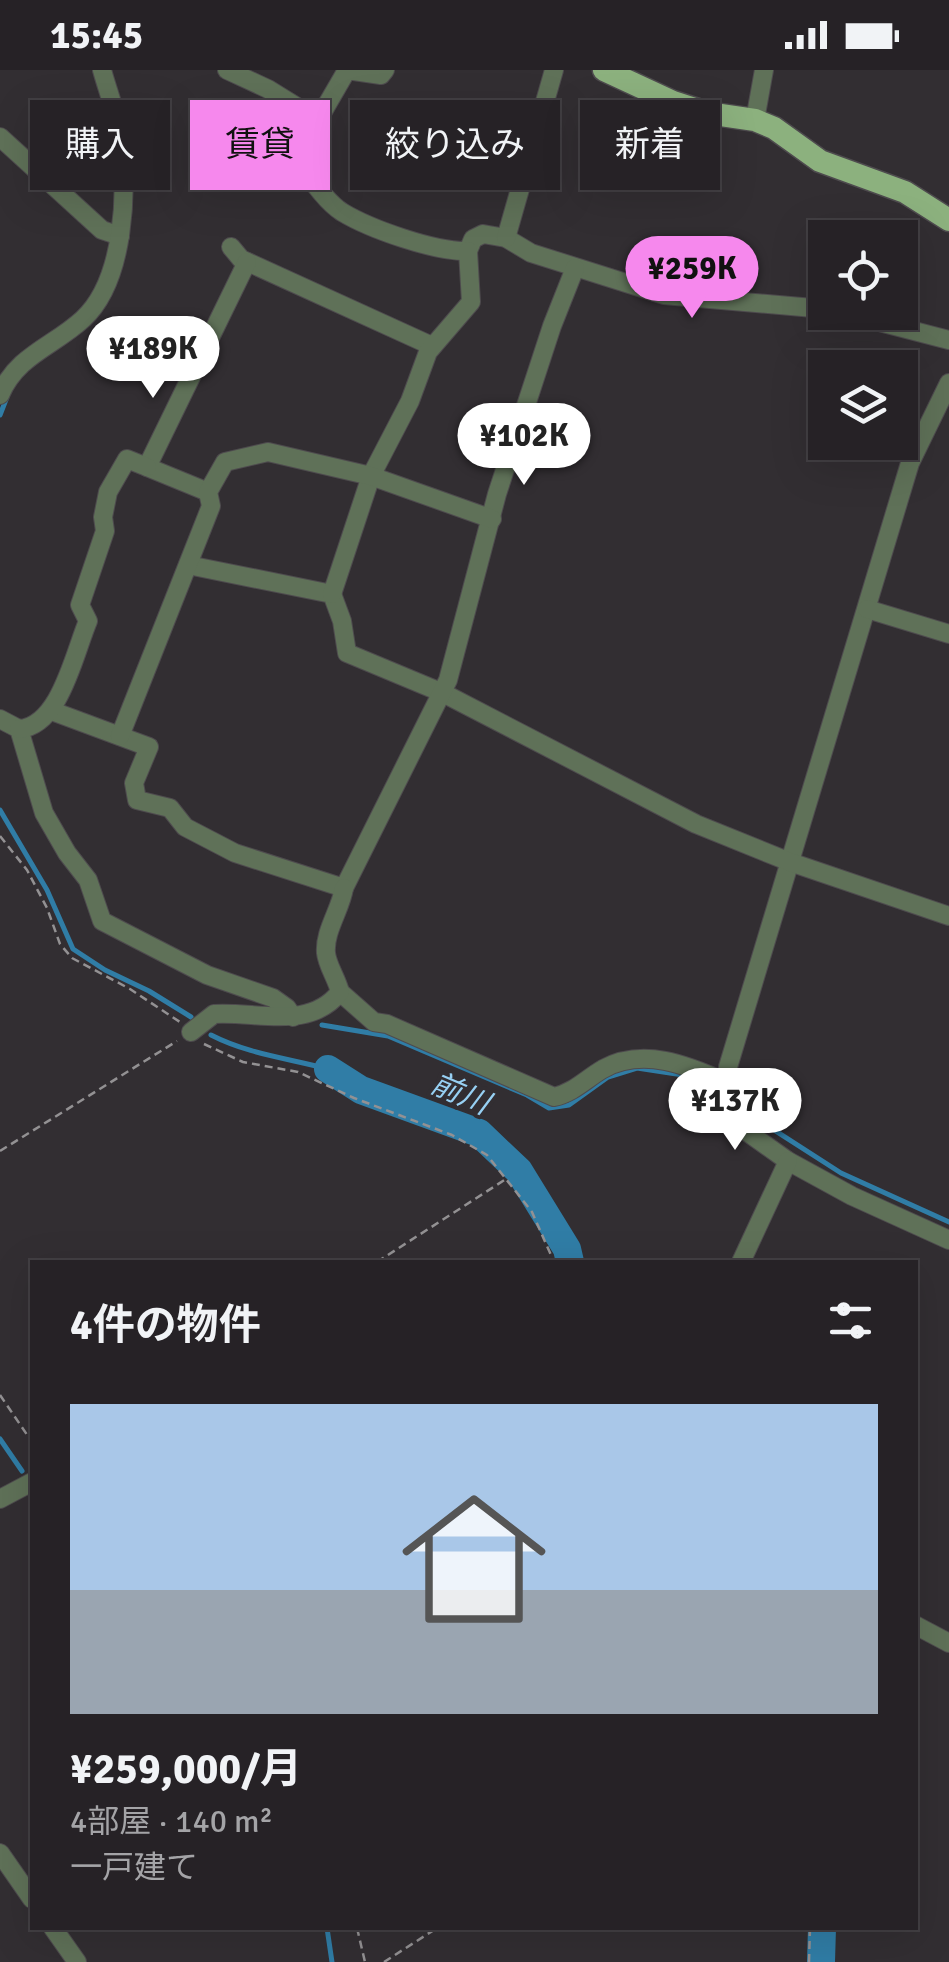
<!DOCTYPE html>
<html lang="ja">
<head>
<meta charset="utf-8">
<style>
	body { margin:0; font-family:Signika,"Noto Sans JP",sans-serif; background:#322f32; color:#f1f3f6; height:100vh; display:flex; flex-direction:column; font-size:38px; white-space:nowrap }
	* { box-sizing:border-box; margin:0 }
	p { font-size:32px; color:#a4a4a7 }
	.icon { flex:none; width:55px; height:55px; fill:none; stroke:currentColor; stroke-width:2; stroke-linecap:round; stroke-linejoin:round }
	.map { position:relative; flex:1; overflow:hidden }
	.details { position:absolute; left:30px; top:1190px; width:888px; height:670px; display:flex; flex-direction:column; background:#262226; border-radius:0px; box-shadow:0 10px 40px #0002,0 0 0 2px #423f43 }
	.details>* { flex:none }
	.guide { position:absolute; left:30px; top:30px; width:890px; height:90px; display:flex; gap:20px }
	.controls { position:absolute; left:808px; top:150px; display:grid; gap:20px }
	.controls a { display:grid; place-items:center; width:110px; height:110px; border-radius:0px; background:#262226; box-shadow:0 10px 40px #0002,0 0 0 2px #423f43; font-size:50px }
	.price { position:absolute; translate:-50% -85px; padding:0 22px; border-radius:35px; background:#fff; color:#222; font-size:32px; line-height:65px; filter:drop-shadow(0 2px 5px #0008) }
	.price::after { content:''; position:absolute; left:50%; top:60px; width:30px; height:22px; margin-left:-15px; background:inherit; clip-path:polygon(0 0,100% 0,50% 100%) }
	.price.active { background:#f688ed; color:#111 }
	ul { padding:0; list-style:none }
	li { display:grid; align-content:center; gap:20px; height:530px; padding:0 40px }
	li span { display:grid; place-items:center; height:310px; border-radius:0px; color:#555 }
	li>.icon { margin-inline-start:auto }
	span .icon { width:180px; height:180px; fill:#fffc; stroke-width:1 }
	li b { font-size:42px }
	h2 { display:flex; justify-content:space-between; align-items:center; height:120px; padding:0 40px; font-size:42px }
	.chip { padding:0 35px; border-radius:0px; background:#262226; box-shadow:0 10px 40px #0002,0 0 0 2px #423f43; font-size:35px; line-height:90px }
	.chip.active { background:#f688ed; color:#111 }
	.status { display:flex; justify-content:space-between; align-items:center; height:70px; padding:0 50px; background:#262226; direction:ltr }
	.status svg { height:28px; fill:currentColor }
	.map>svg:first-child { display:block }
	.lines { fill:none; stroke-linecap:round; stroke-linejoin:round }
	.stream { stroke:#307da6; stroke-width:5 }
	.river { stroke:#307da6; stroke-width:28 }
	.minor-casing { stroke:#4e4b4e; stroke-width:20 }
	.major-casing { stroke:#4e4b4e; stroke-width:25 }
	.path { stroke:#939193; stroke-width:2.5; stroke-dasharray:8 5; stroke-linecap:butt }
	.minor { stroke:#5f7158; stroke-width:18 }
	.major { stroke:#8cb17e; stroke-width:22 }
	.labels { text-anchor:middle; dominant-baseline:central; stroke-width:8; stroke-linejoin:round; paint-order:stroke }
	.water-label { font-size:30px; font-style:italic; fill:#97d0f3; stroke:#322e32 }
</style>
</head>
<body>
<div class="status"><b>15:45</b><svg viewBox="0 0 49 12"><path d="M0 12V9h3v3zM5 12V6h3v6zM10 12V3h3v9zM15 12V0h3v12zM26 1h20v11H26zM47 4h2v5h-2z"/></svg></div>
<div class="map">
<svg width="949" height="1892" viewBox="0 0 949 1892">
	<rect width="100%" height="100%" fill="#322e32"/>
	<g class="lines">
		<!-- stream -->
		<g class="stream">
			<path d="M 0,345 L 7,327"/>
			<path d="M 0,740 L 47,820 L 73,879 L 105,900 L 149,921 L 191,947"/>
			<path d="M 322,955 L 388,966 L 527,1025 L 549,1038 L 569,1035 L 608,1007 L 637,998 L 683,1005 L 719,1025"/>
			<path d="M 211,965 C 248,984 287,988 328,999"/>
			<path d="M 729,1031 L 841,1103 L 949,1152"/>
			<path d="M 0,1369 L 22,1401"/>
			<path d="M 327,1858 L 332,1892"/>
		</g>
		<!-- river -->
		<g class="river">
			<path d="M 328,999 L 361,1020 L 479,1063 L 519,1101 L 567,1179 L 570,1192"/>
			<path d="M 821,1892 L 822,1858"/>
		</g>
		<!-- minor casing -->
		<g class="minor-casing">
			<g id="minor">
				<path d="M 227,0 L 268,19 L 318,50 L 305,101 C 315,115 328,133 342,142 C 370,159 435,182 468,181 L 473,169 L 483,164 L 506,168 L 531,183 L 664,225 L 825,239"/>
				<path d="M 318,50 L 347,0 L 381,5 L 385,0"/>
				<path d="M 755,50 L 764,0"/>
				<path d="M 0,67 L 102,160 L 120,166"/>
				<path d="M 506,168 L 554,0"/>
				<path d="M 231,177 L 241,189 L 432,276"/>
				<path d="M 841,242 L 949,270"/>
				<path d="M 949,313 L 910,393 L 728,997 L 723,1038 L 729,1049 L 788,1091 L 852,1126 L 949,1170"/>
				<path d="M 0,325 C 17,285 54,276 83,249 C 125,210 128,120 120,67 C 117,44 108,22 102,0"/>
				<path d="M 208,422 L 147,397 L 247,192"/>
				<path d="M 188,495 L 332,524 L 342,551 L 347,583 L 443,623 L 696,754 L 790,792 L 949,846"/>
				<path d="M 332,524 L 371,406 L 410,331 L 428,282 L 471,232 L 468,181"/>
				<path d="M 867,539 L 949,564"/>
				<path d="M 52,641 L 149,677 L 134,713 L 137,730 L 170,738 L 185,757 L 235,783 L 344,818 L 448,610 L 497,424 L 552,256 L 575,198"/>
				<path d="M 0,649 L 19,659 L 44,743 L 67,783 L 88,810 L 102,851 L 207,905 L 273,928 L 287,938 L 293,947"/>
				<path d="M 19,659 C 60,656 74,584 88,551 L 80,535 L 105,461 L 103,447 L 108,422 L 127,389 L 147,397"/>
				<path d="M 120,666 L 211,436 L 208,422 L 225,392 L 268,382 L 371,406 L 492,449"/>
				<path d="M 340,922 L 374,952 L 387,954 L 554,1027 C 573,1023 586,1009 603,999 C 643,977 687,995 725,1012"/>
				<path d="M 191,962 L 214,944 C 257,941 309,961 340,922 C 337,909 327,895 326,883 C 324,861 341,839 344,818"/>
				<path d="M 741,1192 L 788,1091"/>
				<path d="M 0,1429 L 32,1412"/>
				<path d="M 915,1555 L 949,1573"/>
				<path d="M 0,1783 L 32,1829"/>
				<path d="M 53,1858 L 77,1892"/>
			</g>
		</g>
		<!-- major casing -->
		<g class="major-casing">
			<path id="major" d="M 604,0 L 673,32 L 707,43 L 755,50 L 774,58 L 820,91 L 905,122 L 949,150"/>
		</g>
		<!-- path -->
		<g class="path">
			<path d="M 0,766 L 27,800 L 47,838 L 60,874 L 72,888 L 130,919 L 180,952"/>
			<path d="M 204,974 L 243,992 L 298,1002 L 354,1028 L 452,1065 L 487,1085 L 532,1142 L 554,1192"/>
			<path d="M 0,1081 L 177,971"/>
			<path d="M 377,1192 L 506,1109"/>
			<path d="M 0,1325 L 32,1372"/>
			<path d="M 357,1858 L 365,1892"/>
			<path d="M 384,1892 L 437,1858"/>
			<path d="M 809,1892 L 810,1858"/>
		</g>
		<!-- minor -->
		<use href="#minor" class="minor"/>
		<!-- major -->
		<use href="#major" class="major"/>
	</g>
	<g class="labels">
		<!-- water labels -->
		<g class="water-label">
			<text transform="translate(460 1024) rotate(23)">前川</text>
		</g>
	</g>
</svg>
<div class="controls">
<a><svg class="icon" aria-label="locate" viewBox="0 0 24 24"><circle cx="12" cy="12" r="6"/><path d="M12 2v4M12 18v4M2 12h4M18 12h4"/></svg></a>
<a><svg class="icon" aria-label="layers" viewBox="0 0 24 24"><path d="M12 4l9 5-9 5-9-5zM3 14l9 5 9-5"/></svg></a>
</div>
<b class="price active" style="left:692px;top:251px">¥259K</b>
<b class="price" style="left:153px;top:331px">¥189K</b>
<b class="price" style="left:524px;top:418px">¥102K</b>
<b class="price" style="left:735px;top:1083px">¥137K</b>
<div class="guide">
<a class="chip">購入</a>
<a class="chip active">賃貸</a>
<a class="chip">絞り込み</a>
<a class="chip">新着</a>
</div>
<section class="details">
<h2>4件の物件<svg class="icon" aria-label="filters" viewBox="0 0 24 24"><path d="M4 7h16M4 17h16"/><circle cx="9" cy="7" r="2"/><circle cx="15" cy="17" r="2"/></svg></h2>
<ul>
<li><span style="background:linear-gradient(#a9c7e8 60%,#9aa5b1 0)"><svg class="icon" aria-label="home" viewBox="0 0 24 24"><path d="M3 11l9-7 9 7M6 9v11h12V9"/></svg></span><div><b>¥259,000/月</b><p>4部屋 · 140 m²</p><p>一戸建て</p></div></li>
</ul>
</section>
</div>
</body>
</html>
